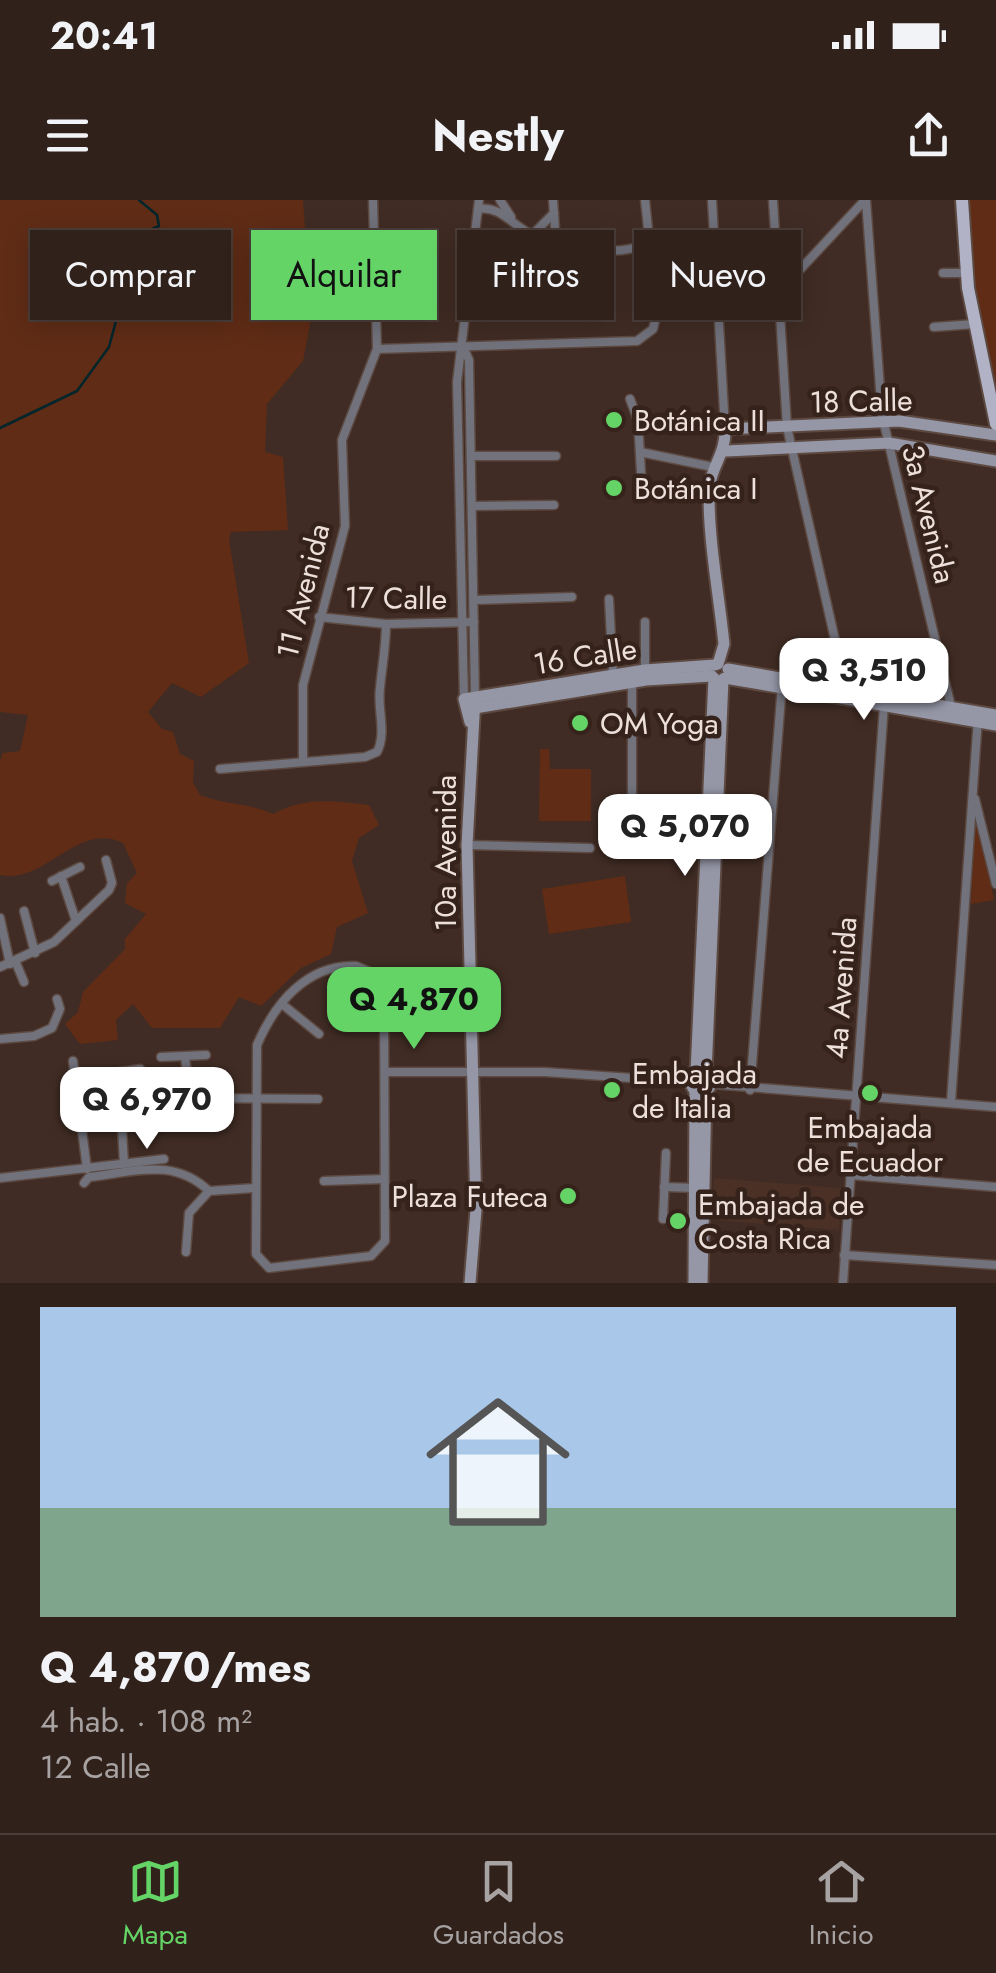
<!DOCTYPE html>
<html lang="es">
<head>
<meta charset="utf-8">
<style>
	body { margin:0; font-family:Jost,sans-serif; background:#3c2e28; color:#f1f3f6; height:100vh; display:flex; flex-direction:column; font-size:38px; white-space:nowrap }
	* { box-sizing:border-box; margin:0 }
	p { font-size:32px; color:#a8a3a3 }
	.icon { flex:none; width:55px; height:55px; fill:none; stroke:currentColor; stroke-width:2; stroke-linecap:round; stroke-linejoin:round }
	.map { position:relative; height:1083px; overflow:hidden }
	.drawer { display:flex; flex-direction:column; background:#30211b; flex:1 }
	.drawer>* { flex:none }
	.hud { position:absolute; left:30px; top:30px; width:938px; height:90px; display:flex; gap:20px }
	.price { position:absolute; translate:-50% -85px; padding:0 22px; border-radius:20px; background:#fff; color:#222; font-size:32px; line-height:65px; filter:drop-shadow(0 2px 5px #0008) }
	.price::after { content:''; position:absolute; left:50%; top:60px; width:30px; height:22px; margin-left:-15px; background:inherit; clip-path:polygon(0 0,100% 0,50% 100%) }
	.price.current { background:#65d467; color:#111 }
	ul { padding:0; list-style:none }
	li { display:grid; align-content:center; gap:20px; height:530px; padding:0 40px }
	li span { display:grid; place-items:center; height:310px; border-radius:0px; color:#555 }
	li>.icon { margin-inline-start:auto }
	span .icon { width:180px; height:180px; fill:#fffc; stroke-width:1 }
	li b { font-size:42px }
	.pill { padding:0 35px; border-radius:0px; background:#30211b; box-shadow:0 5px 25px #0003,0 0 0 2px #4b3e3a; font-size:35px; line-height:90px }
	.pill.current { background:#65d467; color:#111 }
	.status { display:flex; justify-content:space-between; align-items:center; height:70px; padding:0 50px; background:#30211b; direction:ltr }
	.status svg { height:28px; fill:currentColor }
	header { display:flex; justify-content:space-between; align-items:center; height:130px; padding:0 40px; background:#30211b; font-size:45px; font-weight:700 }
	.dock { display:flex; justify-content:space-around; align-items:center; height:140px; border-top:2px solid #4b3e3a; background:#30211b; font-size:28px; color:#a8a3a3 }
	.dock a { display:grid; justify-items:center; gap:5px }
	.dock .current { color:#65d467 }
	.map>svg:first-child { display:block }
	.built { fill:#4b3025 }
	.green { fill:#602c16 }
	.lines { fill:none; stroke-linecap:round; stroke-linejoin:round }
	.stream { stroke:#00252b; stroke-width:2.5 }
	.street-casing { stroke:#5c4941; stroke-width:11 }
	.secondary-casing { stroke:#5c4941; stroke-width:15 }
	.primary-casing { stroke:#5c4941; stroke-width:16 }
	.street { stroke:#71727c; stroke-width:8 }
	.secondary { stroke:#9596a6; stroke-width:11 }
	.primary { stroke:#b1b2c6; stroke-width:12 }
	.poi-dot { fill:#65d467; stroke:#35221a; stroke-width:4 }
	.labels { text-anchor:middle; dominant-baseline:central; stroke-width:9; stroke-linejoin:round; paint-order:stroke }
	.street-label { font-size:30px; fill:#eddfda; stroke:#35221a }
	.poi-label { font-size:30px; fill:#eddfda; stroke:#35221a; text-anchor:start }
</style>
</head>
<body>
<div class="status"><b>20:41</b><svg viewBox="0 0 49 12"><path d="M0 12V9h3v3zM5 12V6h3v6zM10 12V3h3v9zM15 12V0h3v12zM26 1h20v11H26zM47 4h2v5h-2z"/></svg></div>
<header><svg class="icon" aria-label="menu" viewBox="0 0 24 24"><path d="M4 6h16M4 12h16M4 18h16"/></svg>Nestly<svg class="icon" aria-label="share" viewBox="0 0 24 24"><path d="M12 15V3M7 8l5-5 5 5M5 13v7h14v-7"/></svg></header>
<div class="map">
<svg width="996" height="1083" viewBox="0 0 996 1083">
	<rect width="100%" height="100%" fill="#402c24"/>
	<!-- built -->
	<path class="built" d="M 714,978 L 842,988 L 839,1030 L 712,1020 Z"/>
	<!-- green -->
	<g class="green">
		<path d="M 0,0 L 303,0 L 306,42 L 317,43 L 312,115 L 303,161 L 267,204 L 265,252 L 283,257 L 288,330 L 231,332 L 229,340 L 249,463 L 201,497 L 172,483 L 148,512 L 162,529 L 173,532 L 180,554 L 194,561 L 193,582 L 200,595 C 225,605 250,603 273,614 C 305,596 334,601 369,605 L 379,625 L 359,638 L 352,661 L 368,713 L 337,727 L 331,754 L 301,768 L 261,806 L 239,797 L 220,828 L 152,828 L 133,804 L 116,820 L 118,840 L 80,844 L 65,824 L 78,812 L 83,792 L 125,749 L 125,739 L 146,714 L 125,703 L 127,683 L 137,673 L 123,643 C 76,621 46,685 0,675 L 0,561 L 3,553 L 20,551 L 28,515 L 0,512 Z"/>
		<path d="M 969,0 L 996,0 L 996,184 L 974,86 Z"/>
		<path d="M 540,549 L 549,549 L 550,569 L 591,569 L 591,621 L 539,621 Z"/>
		<path d="M 975,614 L 994,700 L 971,704 Z"/>
		<path d="M 625,676 L 631,722 L 549,734 L 542,689 Z"/>
	</g>
	<g class="lines">
		<!-- stream -->
		<path class="stream" d="M 0,228 L 77,191 L 109,147 L 139,35 L 159,26 L 157,15 L 139,0"/>
		<!-- street casing -->
		<g class="street-casing">
			<g id="street">
				<path d="M 500,0 L 511,17"/>
				<path d="M 553,0 L 556,42"/>
				<path d="M 712,0 L 725,229"/>
				<path d="M 773,0 L 787,227 L 847,493"/>
				<path d="M 866,0 L 882,215 L 952,511"/>
				<path d="M 478,9 C 501,5 513,27 533,35 C 562,48 621,59 649,42"/>
				<path d="M 532,35 L 554,13"/>
				<path d="M 943,73 L 967,73"/>
				<path d="M 780,91 L 865,0"/>
				<path d="M 934,127 L 975,124"/>
				<path d="M 463,147 L 469,160 L 475,498"/>
				<path d="M 377,149 L 637,141 L 653,129 L 657,113 L 645,0"/>
				<path d="M 630,199 L 638,220 L 642,290"/>
				<path d="M 640,252 L 713,267"/>
				<path d="M 473,256 L 556,256"/>
				<path d="M 473,306 L 554,305"/>
				<path d="M 609,399 L 613,475"/>
				<path d="M 474,400 L 572,397"/>
				<path d="M 319,417 L 386,424 L 474,422"/>
				<path d="M 645,422 L 645,470"/>
				<path d="M 632,483 L 632,617 L 645,627 L 710,628"/>
				<path d="M 464,499 L 457,182 L 479,0"/>
				<path d="M 303,560 L 303,485 L 345,326 L 342,240 L 377,149 L 373,0"/>
				<path d="M 220,569 L 365,557 L 377,552 C 387,533 377,509 380,488 C 382,466 386,447 386,424"/>
				<path d="M 975,599 L 996,684"/>
				<path d="M 467,645 L 590,648"/>
				<path d="M 61,676 L 76,721"/>
				<path d="M 52,681 L 80,667"/>
				<path d="M 24,711 L 35,753"/>
				<path d="M 0,718 L 10,764"/>
				<path d="M 16,763 L 24,782"/>
				<path d="M 356,766 L 375,774 L 384,797 L 385,1041 L 371,1056 L 269,1068 L 256,1054 L 257,845 C 275,803 307,764 356,766 Z"/>
				<path d="M 0,767 L 54,742 L 109,690 L 112,683 L 106,660"/>
				<path d="M 282,804 L 319,834"/>
				<path d="M 0,839 L 34,836 L 52,828 L 60,809 L 57,799"/>
				<path d="M 161,857 L 206,855"/>
				<path d="M 185,857 L 190,898 L 318,899"/>
				<path d="M 73,861 L 87,969"/>
				<path d="M 385,872 L 545,872 L 690,882"/>
				<path d="M 75,879 L 140,869"/>
				<path d="M 711,884 L 996,907"/>
				<path d="M 750,890 L 782,485"/>
				<path d="M 951,902 L 978,518"/>
				<path d="M 121,910 L 124,964"/>
				<path d="M 850,975 L 996,987"/>
				<path d="M 0,978 L 164,959"/>
				<path d="M 324,981 L 384,979"/>
				<path d="M 84,983 L 89,977 C 135,972 173,957 209,991"/>
				<path d="M 664,987 L 697,988"/>
				<path d="M 663,1019 L 666,953"/>
				<path d="M 186,1052 L 189,1013 L 209,991 L 255,988"/>
				<path d="M 844,1055 L 996,1065"/>
				<path d="M 843,1083 L 884,505"/>
			</g>
		</g>
		<!-- secondary casing -->
		<g class="secondary-casing">
			<g id="secondary">
				<path d="M 726,251 L 889,243 L 996,261"/>
				<path d="M 718,464 L 724,444 C 719,395 709,344 709,295 C 709,267 726,256 725,229 L 899,221 L 996,235"/>
				<path d="M 728,469 L 996,515"/>
				<path d="M 725,478 L 996,525"/>
				<path d="M 469,509 L 646,480 L 712,476"/>
				<path d="M 470,522 L 464,499 L 645,470 L 715,465"/>
				<circle cx="701" cy="882" r="10"/>
				<path d="M 696,873 L 714,478"/>
				<path d="M 706,873 L 723,479"/>
				<path d="M 470,1083 L 476,1010 L 467,645 L 475,498"/>
				<path d="M 694,1083 L 695,891"/>
				<path d="M 702,1083 L 706,891"/>
			</g>
		</g>
		<!-- primary casing -->
		<g class="primary-casing">
			<path id="primary" d="M 962,0 L 968,88 L 996,224"/>
		</g>
		<!-- street -->
		<use href="#street" class="street"/>
		<!-- secondary -->
		<use href="#secondary" class="secondary"/>
		<!-- primary -->
		<use href="#primary" class="primary"/>
	</g>
	<!-- markers -->
	<g class="poi-dot">
		<circle cx="614" cy="220" r="10"/>
		<circle cx="614" cy="288" r="10"/>
		<circle cx="580" cy="523" r="10"/>
		<circle cx="612" cy="890" r="10"/>
		<circle cx="870" cy="893" r="10"/>
		<circle cx="568" cy="996" r="10"/>
		<circle cx="678" cy="1021" r="10"/>
	</g>
	<g class="labels">
		<!-- street labels -->
		<g class="street-label">
			<text transform="translate(861 201) rotate(-1)">18 Calle</text>
			<text transform="translate(929 314) rotate(76)">3a Avenida</text>
			<text transform="translate(303 391) rotate(-76)">11 Avenida</text>
			<text transform="translate(396 398) rotate(1)">17 Calle</text>
			<text transform="translate(585 456) rotate(-9)">16 Calle</text>
			<text transform="translate(445 653) rotate(-90)">10a Avenida</text>
			<text transform="translate(841 788) rotate(-86)">4a Avenida</text>
		</g>
		<!-- poi labels -->
		<g class="poi-label">
			<text x="634" y="220">Botánica II</text>
			<text x="634" y="288">Botánica I</text>
			<text x="600" y="523">OM Yoga</text>
			<text x="632" y="873">Embajada<tspan x="632" dy="34">de Italia</tspan></text>
			<text x="870" y="927" text-anchor="middle">Embajada<tspan x="870" dy="34">de Ecuador</tspan></text>
			<text x="548" y="996" text-anchor="end">Plaza Futeca</text>
			<text x="698" y="1004">Embajada de<tspan x="698" dy="34">Costa Rica</tspan></text>
		</g>
	</g>
</svg>
<b class="price" style="left:864px;top:523px">Q 3,510</b>
<b class="price" style="left:685px;top:679px">Q 5,070</b>
<b class="price current" style="left:414px;top:852px">Q 4,870</b>
<b class="price" style="left:147px;top:952px">Q 6,970</b>
<div class="hud">
<a class="pill">Comprar</a>
<a class="pill current">Alquilar</a>
<a class="pill">Filtros</a>
<a class="pill">Nuevo</a>
</div>
</div>
<section class="drawer">
<ul>
<li><span style="background:linear-gradient(#a9c7e8 65%,#7fa58c 0)"><svg class="icon" aria-label="home" viewBox="0 0 24 24"><path d="M3 11l9-7 9 7M6 9v11h12V9"/></svg></span><div><b>Q 4,870/mes</b><p>4 hab. · 108 m²</p><p>12 Calle</p></div></li>
</ul>
</section>
<nav class="dock">
<a class="current"><svg class="icon" aria-label="map" viewBox="0 0 24 24"><path d="M3 6l6-2 6 2 6-2v14l-6 2-6-2-6 2zM9 4v14M15 6v14"/></svg>Mapa</a>
<a><svg class="icon" aria-label="saved" viewBox="0 0 24 24"><path d="M7 4h10v16l-5-4-5 4z"/></svg>Guardados</a>
<a><svg class="icon" aria-label="home" viewBox="0 0 24 24"><path d="M3 11l9-7 9 7M6 9v11h12V9"/></svg>Inicio</a>
</nav>
</body>
</html>
